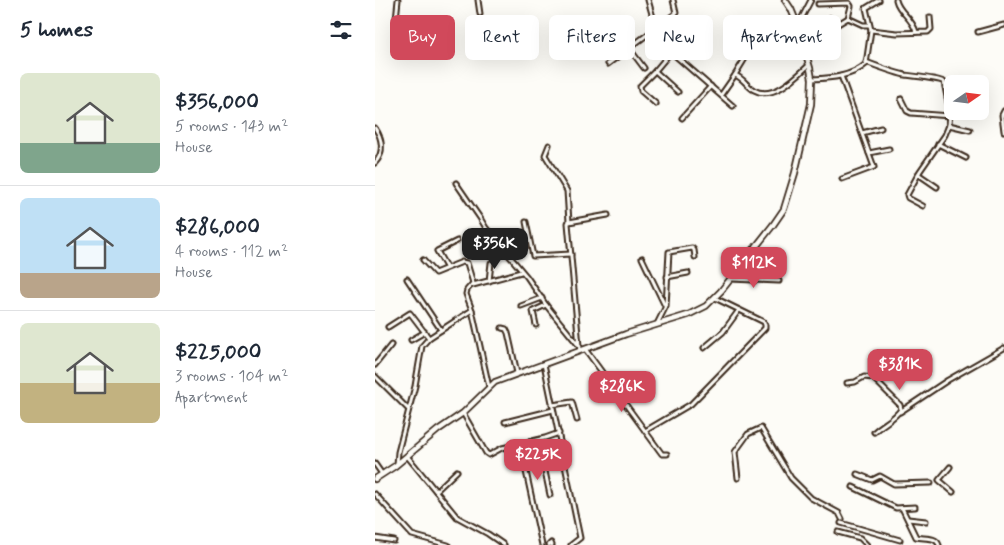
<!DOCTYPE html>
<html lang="en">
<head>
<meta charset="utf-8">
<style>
	body { margin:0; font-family:Mynerve,sans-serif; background:#f6f6f7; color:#1f2937; height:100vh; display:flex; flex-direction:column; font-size:19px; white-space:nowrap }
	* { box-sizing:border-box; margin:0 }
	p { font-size:16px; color:#747a83 }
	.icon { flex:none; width:28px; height:28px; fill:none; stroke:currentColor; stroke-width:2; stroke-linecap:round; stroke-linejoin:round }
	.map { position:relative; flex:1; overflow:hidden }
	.side { display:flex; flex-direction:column; background:#fff; width:375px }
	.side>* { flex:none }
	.hud { position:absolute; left:15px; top:15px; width:475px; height:45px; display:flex; gap:10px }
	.needle { width:32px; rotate:76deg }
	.fabs { position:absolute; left:569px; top:75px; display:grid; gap:10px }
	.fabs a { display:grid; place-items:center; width:45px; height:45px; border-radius:8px; background:#fff; box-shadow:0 5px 20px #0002; font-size:25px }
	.price { position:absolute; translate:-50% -42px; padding:0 11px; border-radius:10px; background:#d1495b; color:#fff; font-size:16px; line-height:32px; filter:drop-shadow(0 1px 2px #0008) }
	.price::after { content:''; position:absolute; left:50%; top:30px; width:15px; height:11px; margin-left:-8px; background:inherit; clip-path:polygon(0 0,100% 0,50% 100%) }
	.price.selected { background:#222; color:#fff }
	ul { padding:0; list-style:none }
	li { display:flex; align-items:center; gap:15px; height:125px; padding:0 20px }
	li+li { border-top:1px solid #e0e1e3 }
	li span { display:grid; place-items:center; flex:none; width:140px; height:100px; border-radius:8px; color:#555 }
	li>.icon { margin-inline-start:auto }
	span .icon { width:60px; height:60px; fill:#fffc; stroke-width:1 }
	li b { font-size:21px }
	h2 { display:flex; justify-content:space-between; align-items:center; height:60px; padding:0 20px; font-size:21px }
	.pill { padding:0 18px; border-radius:8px; background:#fff; box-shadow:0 5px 20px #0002; font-size:18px; line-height:45px }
	.pill.selected { background:#d1495b; color:#fff }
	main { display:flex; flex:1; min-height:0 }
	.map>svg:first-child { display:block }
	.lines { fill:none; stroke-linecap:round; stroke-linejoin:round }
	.street-casing { stroke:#3b2a1e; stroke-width:7 }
	.secondary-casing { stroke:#3b2a1e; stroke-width:8 }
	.street { stroke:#fdfcf7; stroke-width:3 }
	.secondary { stroke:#fdfcf7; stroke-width:4.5 }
</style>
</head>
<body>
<main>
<section class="side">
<h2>5 homes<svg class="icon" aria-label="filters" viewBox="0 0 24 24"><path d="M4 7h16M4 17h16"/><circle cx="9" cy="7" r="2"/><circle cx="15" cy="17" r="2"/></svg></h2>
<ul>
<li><span style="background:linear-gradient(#dfe7d0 70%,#7fa58c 0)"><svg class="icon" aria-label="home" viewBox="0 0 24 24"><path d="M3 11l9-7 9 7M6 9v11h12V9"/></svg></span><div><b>$356,000</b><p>5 rooms · 143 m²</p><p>House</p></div></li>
<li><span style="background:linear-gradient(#bfe0f5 75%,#b9a48a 0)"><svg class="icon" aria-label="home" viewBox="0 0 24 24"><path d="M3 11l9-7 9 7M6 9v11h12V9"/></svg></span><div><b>$286,000</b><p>4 rooms · 112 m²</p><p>House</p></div></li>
<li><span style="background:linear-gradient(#dfe7d0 60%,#c2b280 0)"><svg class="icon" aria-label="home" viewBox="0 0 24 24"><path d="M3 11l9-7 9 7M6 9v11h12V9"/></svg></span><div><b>$225,000</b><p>3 rooms · 104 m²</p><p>Apartment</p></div></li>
</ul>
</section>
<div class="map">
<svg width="629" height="545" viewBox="0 0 629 545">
	<rect width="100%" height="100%" fill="#fdfcf7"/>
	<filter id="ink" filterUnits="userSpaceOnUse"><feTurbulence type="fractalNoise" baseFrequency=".02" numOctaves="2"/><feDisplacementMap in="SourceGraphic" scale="10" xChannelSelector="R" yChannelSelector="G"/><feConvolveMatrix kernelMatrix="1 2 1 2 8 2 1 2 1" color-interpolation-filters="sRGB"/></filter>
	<g filter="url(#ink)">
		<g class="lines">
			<!-- street casing -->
			<g class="street-casing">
				<g id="street">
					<path d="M 23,0 L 21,19 L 23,23 L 48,20"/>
					<path d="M 103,0 L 105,14"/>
					<path d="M 273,0 L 281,28 L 295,51 L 358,106"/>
					<path d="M 521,0 C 524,13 537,17 541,32"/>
					<path d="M 443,4 L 474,3 L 476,6 L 473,18"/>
					<path d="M 455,18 L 463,24 L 473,18 L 488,25 L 494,25"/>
					<path d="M 423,25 L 436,0"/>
					<path d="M 496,30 L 522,33 L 553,32 L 556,29 L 555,17"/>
					<path d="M 603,32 L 629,25"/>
					<path d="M 254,48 L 269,68"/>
					<path d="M 296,52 L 280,71 L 303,92"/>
					<path d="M 491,62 C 504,67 517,72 530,75 C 538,76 565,79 569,82 L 575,112 L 574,125 L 570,135 L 545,171 L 532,195 L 533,198 L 548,206"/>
					<path d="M 233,64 L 301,13 L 298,0"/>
					<path d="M 280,71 L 265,86 L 266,91 L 281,104"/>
					<path d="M 360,75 L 374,52"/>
					<path d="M 466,76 L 499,167 L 467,179"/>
					<path d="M 437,79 C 456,78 476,77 491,64 L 496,30 L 491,8 L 504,0"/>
					<path d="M 346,95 L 360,75 C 368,78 372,86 379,90 C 398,101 421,77 434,65"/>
					<path d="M 526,99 L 532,111 L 536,113 L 575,116"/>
					<path d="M 629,111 L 627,115 L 629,131"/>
					<path d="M 307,118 L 336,86"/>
					<path d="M 574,125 L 595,130"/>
					<path d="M 0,128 C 7,138 10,152 0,163"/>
					<path d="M 487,133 L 506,128"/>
					<path d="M 563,144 L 591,158"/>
					<path d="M 174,145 L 170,155 L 192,191 L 194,222"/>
					<path d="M 494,153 L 514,149"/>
					<path d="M 543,174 L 562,187"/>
					<path d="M 81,183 L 105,218 L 111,228 L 152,277 L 171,305 L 205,347 L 204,351"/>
					<path d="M 151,222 L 158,256 L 196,254"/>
					<path d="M 267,258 L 290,306"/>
					<path d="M 48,260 L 60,273 L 87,262 L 92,263 L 98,283 L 92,290 L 91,294 L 97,310 L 114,387"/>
					<path d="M 71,267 L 62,251 L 82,241"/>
					<path d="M 292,277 L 313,273"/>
					<path d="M 32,279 L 66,330"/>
					<path d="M 356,279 L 404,281"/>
					<path d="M 114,281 L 116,263"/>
					<path d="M 98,285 L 146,272"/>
					<path d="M 146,306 L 167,298"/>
					<path d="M 282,324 L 291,306 L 294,252 L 317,248 L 319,250 L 320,257"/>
					<path d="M 161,325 L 158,311 L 171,305"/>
					<path d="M 13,327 L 35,313 L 54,338"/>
					<path d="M 127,328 L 131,329 L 133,333 L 142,373"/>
					<path d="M 36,340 L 50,332"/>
					<path d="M 204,346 L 193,223 L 194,222 L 233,215"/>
					<path d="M 329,348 L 348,332 L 364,310"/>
					<path d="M 210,349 L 287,454 L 292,454"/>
					<path d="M 169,364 L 205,538 L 196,545"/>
					<path d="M 0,365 L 16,345"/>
					<path d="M 0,376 L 33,409"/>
					<path d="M 472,383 L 480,382 L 489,377 L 498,378 L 525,405 L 526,409 C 520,419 507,424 499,432"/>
					<path d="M 177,405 L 197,402 L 202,420"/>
					<path d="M 525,412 L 573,380 L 629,348"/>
					<path d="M 88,413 L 111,453 L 114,455 L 127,448 L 170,438 L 184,433"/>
					<path d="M 130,422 L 178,410"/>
					<path d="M 270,431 L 316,404 L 390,328 L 390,325 L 389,322 L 340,298"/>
					<path d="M 32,456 L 82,517 L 113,534 L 129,545"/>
					<path d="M 168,462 L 175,495"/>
					<path d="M 0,464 L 7,474"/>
					<path d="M 22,464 L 23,452 L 40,386 L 47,346 L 54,338 L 97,310"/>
					<path d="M 575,467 L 564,480 L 578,492"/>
					<path d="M 482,474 L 497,480 L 505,476 L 519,484 L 556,483"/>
					<path d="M 363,478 L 360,452 L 373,434 L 386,428 L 416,478 L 436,498 L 464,513 L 467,519"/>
					<path d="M 478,487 L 521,508 L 540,507"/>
					<path d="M 61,491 L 82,471"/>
					<path d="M 0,494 L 37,535 L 73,545"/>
					<path d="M 527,508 L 541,537 C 549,539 561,536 564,545"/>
					<path d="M 533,519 L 551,521"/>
					<path d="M 466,523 L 525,540"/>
					<path d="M 463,532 L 485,538 L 492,545"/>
					<path d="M 0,538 L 19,541"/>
					<path d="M 167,545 L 150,467 L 183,459 L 189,456"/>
					<path d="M 174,545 L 176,543 L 177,545"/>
				</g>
			</g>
			<!-- secondary casing -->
			<g class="secondary-casing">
				<path id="secondary" d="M 0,479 L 20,466 L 63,430 L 88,413 L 120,382 L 251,334 L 313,315 L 331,306 L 346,291 L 398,225 L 409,209 L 420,173 L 436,104 L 437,79 L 435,68 L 423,26 L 416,9 L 410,0"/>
			</g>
			<!-- street -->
			<use href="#street" class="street"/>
			<!-- secondary -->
			<use href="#secondary" class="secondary"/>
		</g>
	</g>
</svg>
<div class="fabs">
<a><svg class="needle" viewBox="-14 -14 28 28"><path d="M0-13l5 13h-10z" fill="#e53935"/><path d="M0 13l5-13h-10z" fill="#747a83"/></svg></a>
</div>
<b class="price selected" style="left:120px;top:270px">$356K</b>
<b class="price" style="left:379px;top:289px">$112K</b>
<b class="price" style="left:525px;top:391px">$381K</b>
<b class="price" style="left:247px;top:413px">$286K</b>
<b class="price" style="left:163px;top:481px">$225K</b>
<div class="hud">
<a class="pill selected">Buy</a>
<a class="pill">Rent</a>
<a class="pill">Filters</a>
<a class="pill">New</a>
<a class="pill">Apartment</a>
</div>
</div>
</main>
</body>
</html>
